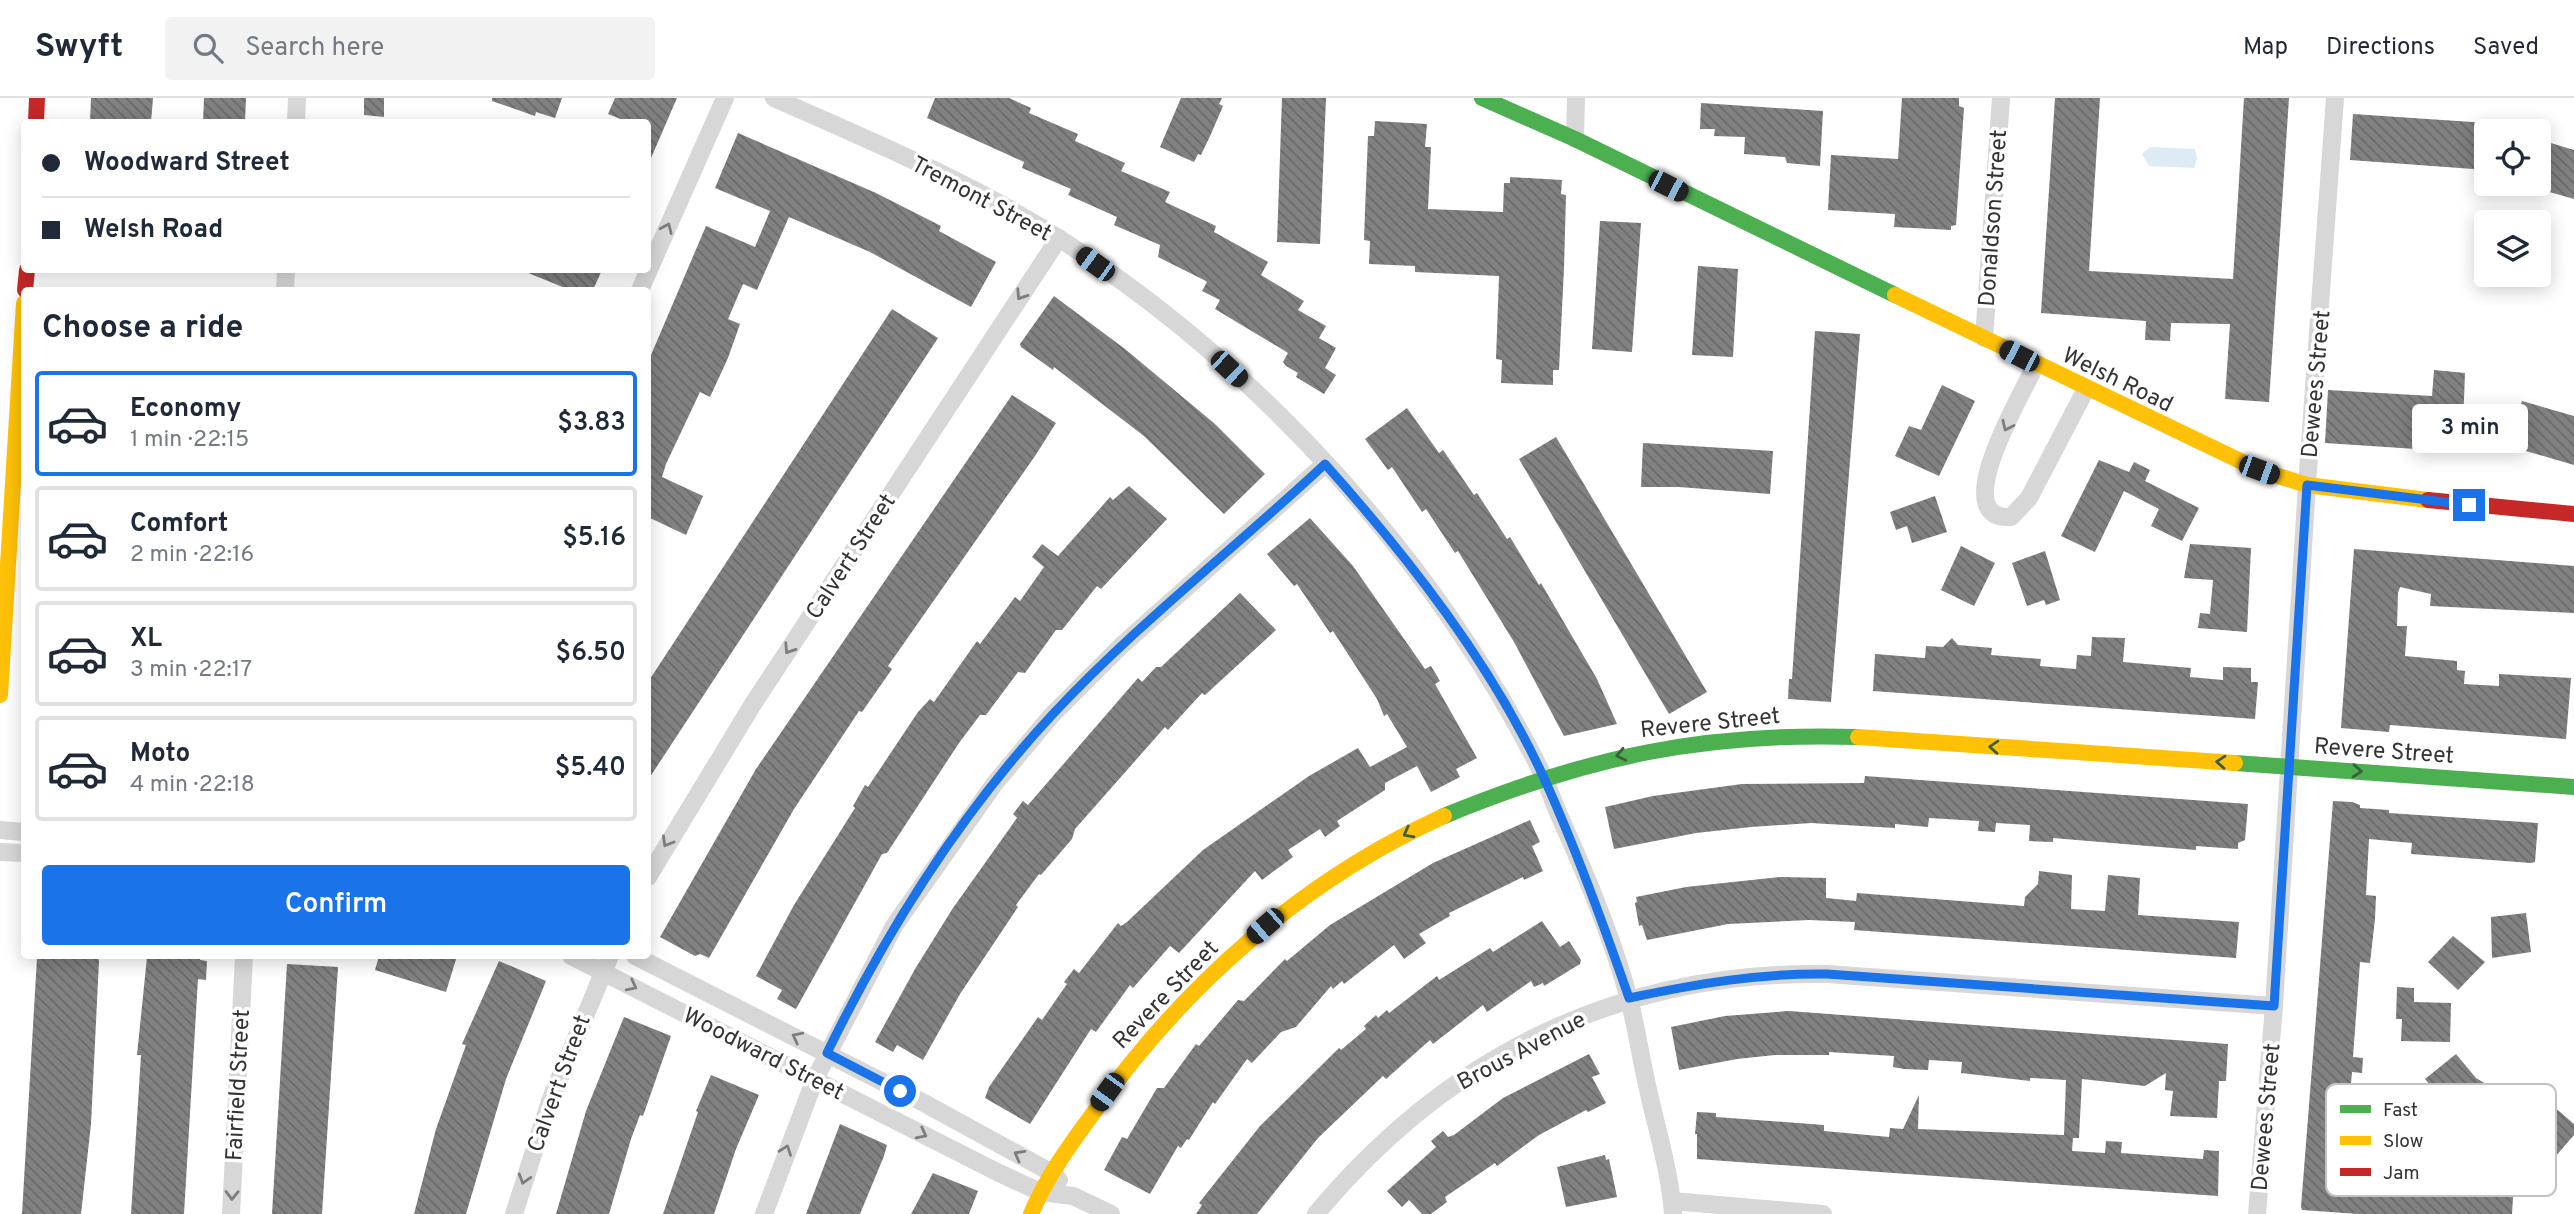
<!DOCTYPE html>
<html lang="en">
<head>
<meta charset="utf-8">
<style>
	body { margin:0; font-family:Overpass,sans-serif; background:#f2f2f3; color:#1f2937; height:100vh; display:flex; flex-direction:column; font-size:26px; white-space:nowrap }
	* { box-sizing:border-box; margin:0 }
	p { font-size:23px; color:#747a83 }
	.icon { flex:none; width:38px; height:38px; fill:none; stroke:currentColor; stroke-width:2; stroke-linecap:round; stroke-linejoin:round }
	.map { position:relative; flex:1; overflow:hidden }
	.side { position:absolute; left:21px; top:189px; width:630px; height:672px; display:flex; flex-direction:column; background:#fff; border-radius:7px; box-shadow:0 4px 18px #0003 }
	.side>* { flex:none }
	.top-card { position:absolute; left:21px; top:21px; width:630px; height:154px; border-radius:7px; box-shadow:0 4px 18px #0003; display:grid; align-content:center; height:154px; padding:0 21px; background:#fff }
	.tools { position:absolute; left:2474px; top:21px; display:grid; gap:14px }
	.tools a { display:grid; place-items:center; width:77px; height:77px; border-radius:7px; background:#fff; box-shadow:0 4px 18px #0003; font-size:35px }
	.end { position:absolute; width:32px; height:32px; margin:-16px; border:9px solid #1a73e8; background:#fff; box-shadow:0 0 0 4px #fff }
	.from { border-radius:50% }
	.bubble { position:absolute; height:49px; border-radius:7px; background:#fff; box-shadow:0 4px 18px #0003; font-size:23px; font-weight:600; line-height:49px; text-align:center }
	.car { position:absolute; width:21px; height:42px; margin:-21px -10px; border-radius:9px; box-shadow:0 0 5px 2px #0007; background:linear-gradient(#222 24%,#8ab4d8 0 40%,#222 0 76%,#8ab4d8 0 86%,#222 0) }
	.top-card b { display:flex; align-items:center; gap:24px; height:66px; font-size:26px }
	.top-card b+b { border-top:2px solid #e0e1e3 }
	.top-card i { width:18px; height:18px; background:#1f2937 }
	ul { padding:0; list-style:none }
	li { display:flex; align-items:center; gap:21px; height:105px; margin:0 14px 10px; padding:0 7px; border:4px solid #e0e1e3; border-radius:7px }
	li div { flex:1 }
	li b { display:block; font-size:26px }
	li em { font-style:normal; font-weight:600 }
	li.current { border-color:#1a73e8 }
	li>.icon { width:63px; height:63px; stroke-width:1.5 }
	h2 { padding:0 21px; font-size:32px; line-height:84px }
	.cta { display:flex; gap:14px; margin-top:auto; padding:14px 21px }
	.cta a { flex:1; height:80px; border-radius:7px; background:#1a73e8; color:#fff; font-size:28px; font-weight:600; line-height:80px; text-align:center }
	header { display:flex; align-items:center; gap:42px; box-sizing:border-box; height:98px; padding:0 35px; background:#fff; border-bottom:2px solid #e0e1e3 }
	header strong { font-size:33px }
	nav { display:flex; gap:38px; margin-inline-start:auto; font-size:24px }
	.search { width:490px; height:63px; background:#f2f2f3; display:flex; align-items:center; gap:18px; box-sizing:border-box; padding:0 24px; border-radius:7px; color:#747a83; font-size:26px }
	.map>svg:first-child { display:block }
</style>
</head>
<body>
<header>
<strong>Swyft</strong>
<div class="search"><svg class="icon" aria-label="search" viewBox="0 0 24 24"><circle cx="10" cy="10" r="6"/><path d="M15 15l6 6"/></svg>Search here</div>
<nav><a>Map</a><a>Directions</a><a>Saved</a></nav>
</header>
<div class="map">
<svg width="2574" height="1116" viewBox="0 0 2574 1116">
	<defs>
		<pattern id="building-back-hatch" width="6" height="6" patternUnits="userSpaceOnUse" patternTransform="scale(1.75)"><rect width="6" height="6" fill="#818181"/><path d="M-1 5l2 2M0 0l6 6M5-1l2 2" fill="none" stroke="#6a6a6a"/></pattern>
	</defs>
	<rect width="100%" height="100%" fill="#fff"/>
	<!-- water -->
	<path fill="#ddebf3" d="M2150 49 2195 51 2197 61 2194 70 2149 68 2142 56Z"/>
	<!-- building -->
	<g fill="url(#building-back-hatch)">
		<path d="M91 0H153L151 24H90Z"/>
		<path d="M204 0H246L245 24H203Z"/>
		<path d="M364 0H384V19L364 17Z"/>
		<path d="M492 0H562L555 20 536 14 535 18 492 3Z"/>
		<path d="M615 0H677L648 67V24H628L608 16Z"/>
		<path d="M935 0H1009L1031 10 1029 15 1078 36 1075 43 1125 65 1121 73 1170 94 1165 104 1216 128 1214 134 1268 164 1261 177 1304 203 1298 212 1326 228 1319 240 1336 250 1325 270 1336 277 1324 296 1296 279 1298 275 1286 268 1283 264 1288 255 1285 253 1215 211 1220 202 1202 193 1207 184 1204 182 1158 159 1160 147 1114 127 1117 119 1068 97 1071 91 1022 70 1024 64 927 20Z"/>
		<path d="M1181 0H1222L1219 6 1223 8 1211 36 1201 57 1198 56 1194 64 1160 49Z"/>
		<path d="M1282 0H1326L1320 146 1277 144Z"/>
		<path d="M1902 0H1959V8L1964 10 1956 127 1951 128V132L1894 129 1895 116 1828 112 1831 57 1898 61Z"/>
		<path d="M2055 0H2100L2089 173 2233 181 2244 0H2289L2269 304 2225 301 2230 226 2171 225 2170 243 2145 242 2146 223 2041 215Z"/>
		<path d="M1701 5 1823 13 1820 68 1787 65 1785 59 1744 56 1745 39 1714 38 1715 31H1700Z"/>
		<path d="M2353 16 2487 25V72L2350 62Z"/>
		<path d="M1375 23 1427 26 1425 49H1431L1428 111 1503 114 1504 85H1510V79L1562 82 1561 96 1566 97 1564 170 1559 272H1553V287L1501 285 1502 262 1496 261 1499 178 1415 174V168L1369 166 1370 143 1364 142 1365 113 1368 38H1374Z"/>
		<path d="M738 35 876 95 941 128 939 133 996 164 971 209 870 154 789 119 757 192 743 186 728 221 740 226 728 260 710 299 700 294 666 366 662 379 703 398 686 437 648 419V264L706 128 755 149 770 113 715 90Z"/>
		<path d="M2544 43 2574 52V101L2539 91V58Z"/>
		<path d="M1600 123 1641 125 1632 254 1592 251Z"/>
		<path d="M1698 168 1738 171 1733 259 1692 257Z"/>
		<path d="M521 172H602L593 192H570Z"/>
		<path d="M1054 198 1125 251 1215 326 1265 376 1224 416 1144 338 1054 269 1053 272 1021 249 1020 246Z"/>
		<path d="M892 211 938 240 648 682V584Z"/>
		<path d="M1815 233 1860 236 1831 604 1788 601 1789 581H1792Z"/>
		<path d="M2434 272 2465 275 2462 354 2325 345 2328 292 2432 298Z"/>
		<path d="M1942 287 1975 303 1939 378 1895 358 1909 328 1921 332Z"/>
		<path d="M1012 297 1056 325 1035 358 888 568 892 571 862 614 859 613 794 711 709 860 700 856 695 858 660 839 756 671Z"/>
		<path d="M2522 303 2574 318V367L2509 348Z"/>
		<path d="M1407 310 1439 355 1443 352 1474 397 1477 395 1507 441 1510 439 1539 487 1541 485 1597 581 1617 626 1564 638 1514 544 1458 453 1455 455 1426 411 1422 414 1392 369 1388 372 1365 341Z"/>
		<path d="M1556 339 1707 594 1669 616 1519 361Z"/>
		<path d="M1643 345 1773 353 1770 396 1679 389H1641Z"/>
		<path d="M2099 362 2129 374 2134 364 2150 372 2145 383 2199 410 2182 443 2151 428 2159 411 2124 393 2095 454 2061 438Z"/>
		<path d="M1129 388 1167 421 1101 491 1097 488 1062 532H1056L1025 575 1018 574 986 617H980L959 645 887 755 882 756 796 911 777 901 782 892 756 878 794 807 855 710 853 708 865 687 868 689 918 614 930 601 934 604 977 543 980 546 1015 499 1020 503 1044 469 1032 459 1042 446 1058 458 1110 399 1113 402Z"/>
		<path d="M1935 398 1947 434 1912 445 1907 428 1896 432 1890 414Z"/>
		<path d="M1310 420 1353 468 1425 571 1431 568 1440 583 1435 586 1477 660 1456 671 1460 679 1431 694 1417 668 1385 685V692L1337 723 1340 728 1325 739 1320 731 1288 752 1293 759 1262 782 1255 773 1179 855 1170 848 1133 890 1130 887 1096 934 1091 931 1030 1026 985 1000 989 989 1038 919 1042 922 1067 886 1064 884 1074 871 1079 875 1118 825 1121 828 1127 824 1203 752 1309 678 1358 650 1370 669 1407 649 1387 616 1384 618 1377 601 1333 533 1330 535 1297 486 1294 488 1267 456Z"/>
		<path d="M2190 446 2251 450 2247 534 2198 530 2200 515 2210 516 2213 482 2184 480Z"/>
		<path d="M1961 448 1995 465 1974 508 1941 492Z"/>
		<path d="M2354 451 2574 468V515L2430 508 2431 496 2400 489 2398 495 2397 528H2407L2405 558 2457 563V572L2465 573 2464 586 2499 588V576L2571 580 2566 641 2390 627 2389 634 2341 630Z"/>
		<path d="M2045 453 2060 502 2046 507 2044 502 2027 508 2012 465Z"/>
		<path d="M1240 495 1276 532 1205 597 1202 595 1168 632 1165 629 1075 731 1072 741 1041 777 1039 776 1016 807 1018 809 960 896 923 962 897 947 893 954 875 944 915 871 953 810 1017 720 1013 716 1023 703 1028 707 1138 580 1142 584 1156 569H1161Z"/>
		<path d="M2092 539 2125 540 2123 564 2191 570 2190 579 2223 582V569L2251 570V584H2258L2255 621 1873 593 1875 556 1925 560 1926 548 1943 549 1952 540 1958 547 1992 550 1991 557 2041 561 2040 568 2076 571 2077 557 2091 558Z"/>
		<path d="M1865 678 2248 706 2245 742 2238 745V751L2196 748V752L2053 740V744L2029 743 2030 727 1996 725 1995 734 1978 733 1979 723 1929 720 1928 729 1895 726V730L1811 725 1751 729 1696 735 1614 751 1605 709 1653 698 1742 686 1864 685Z"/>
		<path d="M2333 703 2352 704 2360 707V710L2389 712V715L2538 725 2535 764 2531 765 2411 756 2412 745 2369 741 2366 797 2376 798 2375 821 2370 865 2360 864 2353 959 2363 960 2362 975 2352 974 2349 1009 2358 1010 2355 1039 2347 1038 2343 1084V1087L2388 1088V1076L2514 1084 2512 1116H2358L2302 1112 2301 1109Z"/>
		<path d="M1530 722 1540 744 1532 748 1543 773 1524 782 1523 779 1449 815 1450 818 1419 836 1426 845 1404 861 1394 847 1344 886 1342 883 1333 891 1331 888 1296 929 1281 934 1252 965 1247 961 1215 1006 1213 1004 1189 1042 1187 1041 1181 1050 1178 1048 1150 1096 1104 1072 1122 1039 1127 1041 1157 990H1164L1196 946 1199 948 1238 902 1244 903 1285 861 1287 863 1330 827 1433 765Z"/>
		<path d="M2039 773 2072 777 2071 811 2105 813 2108 777 2140 780 2138 817 2239 824 2236 860 1854 832 1855 824 1809 822 1728 826 1647 842 1642 827 1639 828 1635 805 1637 804 1636 799 1686 789 1781 779 1826 780V800L1856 803 1857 795 2024 808 2025 799 2038 786Z"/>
		<path d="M2526 815 2531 854 2492 860 2491 819Z"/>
		<path d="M1542 823 1560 849 1569 843 1581 862 1580 866 1544 888 1543 885 1534 889 1531 883 1487 914 1483 907 1433 946 1430 942 1386 981 1383 978 1318 1040 1257 1116H1196L1202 1107 1199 1105 1260 1028 1339 950 1341 952 1366 931 1364 928 1376 917 1378 920 1387 912 1389 915 1437 878 1439 882 1490 850 1493 854Z"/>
		<path d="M2453 838 2485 864 2458 892 2428 864Z"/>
		<path d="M45 858H98L99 863 91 1026 81 1116H22L37 860H45Z"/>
		<path d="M179 858H201L200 862 207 863 206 882 198 881 184 1116H131L141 957H137L147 859 179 861Z"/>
		<path d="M379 858H457L446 894 375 872Z"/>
		<path d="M499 863 546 883 506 981 466 1116H414L436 1031 466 947 462 946Z"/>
		<path d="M287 866 338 869 322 1116H272Z"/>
		<path d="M2397 889 2414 890V904L2451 905 2450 944 2401 943 2402 921H2396Z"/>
		<path d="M1789 913 2228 946 2226 983H2219L2217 1020 2170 1018 2173 993 2165 992 2166 975 2145 988 2082 981 2079 1040H2073L2072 1053 2105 1055 2106 1043 2122 1044 2121 1055 2203 1061 2204 1052 2219 1053 2218 1098 1697 1061V1036H1695L1697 1014 1716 1015V1019L1824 1027V1033L1889 1039 1890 1030 1903 1031 1919 997 1918 1031 2064 1037 2066 982 2030 980V983L1961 975 1962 964 1929 962 1928 972 1904 971 1893 969 1894 958 1829 954V957H1775L1737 961 1679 972 1671 929 1725 918Z"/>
		<path d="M624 919 671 938 643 1018 640 1017 631 1041 609 1116H556L586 1013Z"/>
		<path d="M1589 956 1600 976 1592 979 1606 1005 1588 1014 1586 1012 1539 1037 1497 1068 1495 1065 1445 1099 1447 1104 1431 1116H1422L1409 1102 1402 1109 1387 1093 1436 1049 1431 1043 1443 1033 1448 1039 1454 1037 1503 1000Z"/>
		<path d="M2456 956 2476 980 2542 1019 2552 1007 2574 1026V1037L2555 1059 2509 1022 2498 1040 2449 1010 2425 981Z"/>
		<path d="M711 977 759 997 736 1051 714 1116H663L698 1014 696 1013Z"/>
		<path d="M840 1026 887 1047 884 1058 860 1116H806Z"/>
		<path d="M1605 1057 1606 1062 1609 1061 1617 1099 1566 1109 1557 1069Z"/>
		<path d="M933 1075 978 1093 969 1116H911Z"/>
	</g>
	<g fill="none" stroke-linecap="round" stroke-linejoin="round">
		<!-- street -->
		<g stroke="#d7d7d7" stroke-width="18">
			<path d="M774 0C871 43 970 84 1060 141 1259 268 1436 463 1542 675 1548 688 1553 703 1559 717 1586 776 1612 838 1629 901 1636 928 1640 955 1646 982 1655 1026 1670 1072 1673 1116"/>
			<path d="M296 24 297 0"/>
			<path d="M1575 41 1576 0"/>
			<path d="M285 192 286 172"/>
			<path d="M640 192 725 0"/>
			<path d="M1984 240 2001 0"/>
			<path d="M2036 266C2024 293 1945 423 2011 419L2029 400 2086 291"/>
			<path d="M0 732 24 734"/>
			<path d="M0 754 24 755"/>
			<path d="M648 779 753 606 1059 140"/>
			<path d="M571 858 997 1074 1040 1094 1073 1098 1111 1116"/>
			<path d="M635 858 924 1005 1052 1075 1059 1082"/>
			<path d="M1672 1103 1823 1116"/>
			<path d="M231 1116 244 858"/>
			<path d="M514 1116 550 1003 610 858"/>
			<path d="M764 1116 815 981 894 828 995 685 1051 618 1121 548 1325 366"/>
			<path d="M1316 1116C1448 957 1620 873 1827 876L2274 908"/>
			<path d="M2257 1116 2274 908 2307 387 2335 0"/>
		</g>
		<!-- fast -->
		<g stroke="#4caf50" stroke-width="16">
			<path d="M1482 0 1575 41 1895 197"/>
			<path d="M2235 665 2574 689"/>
			<path d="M1444 718C1587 659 1703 634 1858 639"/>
		</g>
		<!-- slow -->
		<g stroke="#ffc107" stroke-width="16">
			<path d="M1895 197 2259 372 2307 387 2428 402"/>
			<path d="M0 597 24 205"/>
			<path d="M1858 639 2235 665"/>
			<path d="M1031 1116C1046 1080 1069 1048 1092 1017 1182 889 1301 783 1444 718"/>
		</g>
		<!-- jam -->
		<g stroke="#c62828" stroke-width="16">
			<path d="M36 24 37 0"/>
			<path d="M25 192 27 172"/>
			<path d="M2428 402 2574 416"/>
		</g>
	</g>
	<!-- one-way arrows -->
	<defs><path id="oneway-chevron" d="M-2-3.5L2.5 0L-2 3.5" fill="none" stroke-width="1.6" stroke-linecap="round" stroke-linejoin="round" transform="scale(1.75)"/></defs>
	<g stroke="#7d7d7d">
		<use href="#oneway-chevron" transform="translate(667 130) rotate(-66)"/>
		<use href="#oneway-chevron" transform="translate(1021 197) rotate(123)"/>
		<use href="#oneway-chevron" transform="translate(2007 328) rotate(115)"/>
		<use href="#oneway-chevron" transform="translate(789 551) rotate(123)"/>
		<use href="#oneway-chevron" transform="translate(667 744) rotate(120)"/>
		<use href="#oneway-chevron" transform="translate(632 888) rotate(27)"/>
		<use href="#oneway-chevron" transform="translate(797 939) rotate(-153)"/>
		<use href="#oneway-chevron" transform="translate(922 1036) rotate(27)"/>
		<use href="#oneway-chevron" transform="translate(786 1052) rotate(-70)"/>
		<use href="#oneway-chevron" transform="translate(1019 1057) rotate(-151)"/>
		<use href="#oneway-chevron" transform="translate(524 1081) rotate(107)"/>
		<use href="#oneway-chevron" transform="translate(232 1097) rotate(91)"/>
	</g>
	<g stroke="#3c5e3d">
		<use href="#oneway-chevron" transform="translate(1994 649) rotate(-176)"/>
		<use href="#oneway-chevron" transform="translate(1621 657) rotate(167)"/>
		<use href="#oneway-chevron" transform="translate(2221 664) rotate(-176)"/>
		<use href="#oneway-chevron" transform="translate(2357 673) rotate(4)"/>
		<use href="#oneway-chevron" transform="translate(1408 735) rotate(152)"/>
	</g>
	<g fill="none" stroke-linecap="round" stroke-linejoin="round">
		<!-- route -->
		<path stroke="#1a73e8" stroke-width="9" d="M900 993 827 955C886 834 960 716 1052 617 1137 526 1235 450 1325 366 1408 459 1491 565 1543 678 1576 750 1603 825 1629 900 1696 886 1759 875 1827 876L2274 908 2307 387 2469 407"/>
	</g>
	<g text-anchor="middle" stroke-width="7" stroke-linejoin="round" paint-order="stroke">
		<!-- street labels -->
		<g font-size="23" fill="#333" stroke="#fff">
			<text transform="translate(982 100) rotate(28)" y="8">Tremont Street</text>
			<text transform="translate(1992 120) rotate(-86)" y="8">Donaldson Street</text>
			<text transform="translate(2118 281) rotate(26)" y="8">Welsh Road</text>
			<text transform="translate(2315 286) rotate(-85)" y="8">Dewees Street</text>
			<text transform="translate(850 458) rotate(-57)" y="8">Calvert Street</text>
			<text transform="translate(1710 624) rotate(-6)" y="8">Revere Street</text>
			<text transform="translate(2384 652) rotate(4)" y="8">Revere Street</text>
			<text transform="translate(1165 896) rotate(-46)" y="8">Revere Street</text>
			<text transform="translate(1521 952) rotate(-28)" y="8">Brous Avenue</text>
			<text transform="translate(764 955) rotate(27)" y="8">Woodward Street</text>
			<text transform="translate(558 985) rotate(-70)" y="8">Calvert Street</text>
			<text transform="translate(237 987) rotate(-87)" y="8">Fairfield Street</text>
			<text transform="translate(2265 1019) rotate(-85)" y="8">Dewees Street</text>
		</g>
	</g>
	<!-- legend -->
	<rect x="2326" y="986" width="230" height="112" rx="10" fill="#fff" stroke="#c2c2c2" stroke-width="2"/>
	<rect x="2340" y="1007" width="31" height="8" fill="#4caf50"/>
	<rect x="2340" y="1038" width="31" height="9" fill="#ffc107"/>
	<rect x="2340" y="1070" width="31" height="8" fill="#c62828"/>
	<g font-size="19" fill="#333">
		<text x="2383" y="1018">Fast</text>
		<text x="2383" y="1049">Slow</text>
		<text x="2383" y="1081">Jam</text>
	</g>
</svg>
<div class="tools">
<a><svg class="icon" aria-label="locate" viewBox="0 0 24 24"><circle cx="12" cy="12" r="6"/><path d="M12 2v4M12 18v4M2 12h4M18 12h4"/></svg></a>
<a><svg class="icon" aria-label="layers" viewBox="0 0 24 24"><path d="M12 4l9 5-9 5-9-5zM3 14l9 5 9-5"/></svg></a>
</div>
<i class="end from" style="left:900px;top:993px"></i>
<i class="end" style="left:2469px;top:407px"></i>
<div class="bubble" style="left:2412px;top:306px;width:116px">3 min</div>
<i class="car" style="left:1668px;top:88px;rotate:117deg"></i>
<i class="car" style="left:1095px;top:166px;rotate:306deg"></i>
<i class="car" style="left:2019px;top:258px;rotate:297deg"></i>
<i class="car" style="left:1229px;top:271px;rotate:133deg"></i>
<i class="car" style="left:2259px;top:372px;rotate:110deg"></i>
<i class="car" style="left:1265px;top:828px;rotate:229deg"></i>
<i class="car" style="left:1107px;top:994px;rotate:216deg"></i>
<div class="top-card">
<b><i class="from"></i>Woodward Street</b>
<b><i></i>Welsh Road</b>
</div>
<section class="side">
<h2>Choose a ride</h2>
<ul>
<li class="current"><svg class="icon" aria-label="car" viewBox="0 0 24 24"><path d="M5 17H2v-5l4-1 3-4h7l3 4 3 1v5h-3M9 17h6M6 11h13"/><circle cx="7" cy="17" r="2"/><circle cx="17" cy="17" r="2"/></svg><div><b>Economy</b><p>1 min · 22:15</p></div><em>$3.83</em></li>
<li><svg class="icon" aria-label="car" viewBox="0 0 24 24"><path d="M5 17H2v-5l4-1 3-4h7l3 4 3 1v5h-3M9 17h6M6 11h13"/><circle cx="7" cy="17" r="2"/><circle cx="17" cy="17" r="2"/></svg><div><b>Comfort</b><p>2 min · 22:16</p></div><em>$5.16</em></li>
<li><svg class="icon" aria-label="car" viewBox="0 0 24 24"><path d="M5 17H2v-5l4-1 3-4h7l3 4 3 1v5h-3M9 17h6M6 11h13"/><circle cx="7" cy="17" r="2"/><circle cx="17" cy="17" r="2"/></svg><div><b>XL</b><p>3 min · 22:17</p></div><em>$6.50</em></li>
<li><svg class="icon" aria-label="car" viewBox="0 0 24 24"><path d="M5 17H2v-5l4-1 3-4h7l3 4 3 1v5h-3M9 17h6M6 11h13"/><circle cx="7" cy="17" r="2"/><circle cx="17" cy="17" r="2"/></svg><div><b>Moto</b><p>4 min · 22:18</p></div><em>$5.40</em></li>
</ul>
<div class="cta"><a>Confirm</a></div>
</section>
</div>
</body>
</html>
